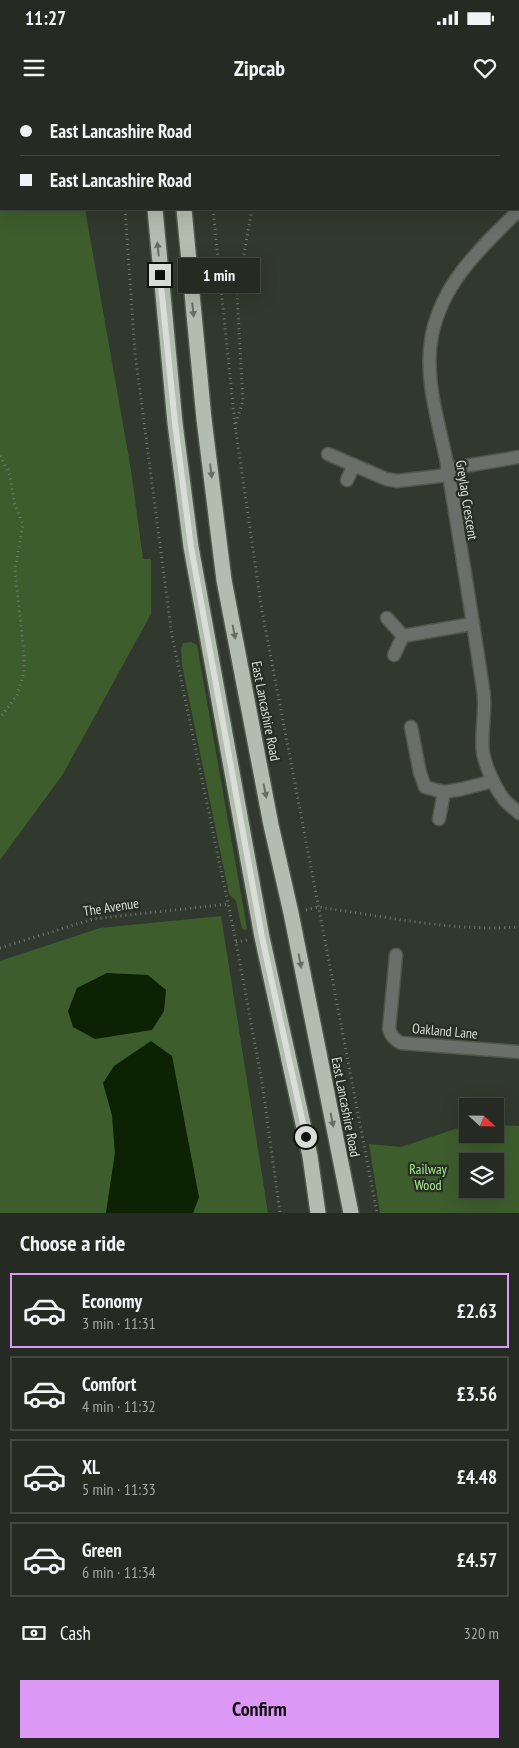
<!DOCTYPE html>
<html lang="en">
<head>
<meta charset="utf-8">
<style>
	body { margin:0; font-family:"PT Sans Narrow",sans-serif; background:#31372f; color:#f1f3f6; height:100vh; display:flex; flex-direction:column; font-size:19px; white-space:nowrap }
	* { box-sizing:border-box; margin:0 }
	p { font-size:16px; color:#a3a7a5 }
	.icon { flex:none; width:28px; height:28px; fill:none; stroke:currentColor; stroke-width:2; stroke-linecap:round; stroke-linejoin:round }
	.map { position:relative; height:1113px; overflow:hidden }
	.details { display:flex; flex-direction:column; background:#252b22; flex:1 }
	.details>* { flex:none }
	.hud { position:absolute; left:0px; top:0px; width:520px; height:110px; box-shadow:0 5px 20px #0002,0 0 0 1px #424740; display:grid; align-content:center; height:110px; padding:0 20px; background:#252b22 }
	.needle { width:32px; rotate:112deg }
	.tools { position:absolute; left:459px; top:998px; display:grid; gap:10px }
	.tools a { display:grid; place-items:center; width:45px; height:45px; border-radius:0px; background:#252b22; box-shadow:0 5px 20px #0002,0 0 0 1px #424740; font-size:25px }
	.end { position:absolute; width:22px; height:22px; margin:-11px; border:6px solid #d9ded7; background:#111; box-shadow:0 0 0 2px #111 }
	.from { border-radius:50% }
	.bubble { position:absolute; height:35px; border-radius:0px; background:#252b22; box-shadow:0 5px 20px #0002,0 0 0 1px #424740; font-size:16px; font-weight:700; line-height:35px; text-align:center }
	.hud b { display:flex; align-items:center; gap:18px; height:48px; font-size:19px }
	.hud b+b { border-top:1px solid #424740 }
	.hud i { width:12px; height:12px; background:#f1f3f6 }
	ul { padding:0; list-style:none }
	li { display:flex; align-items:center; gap:15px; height:75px; margin:0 10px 8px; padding:0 10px; border:2px solid #424740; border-radius:0px }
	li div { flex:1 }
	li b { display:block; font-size:19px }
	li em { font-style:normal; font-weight:700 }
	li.selected { border-color:#db99f5 }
	li>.icon { width:45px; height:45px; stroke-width:1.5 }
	h2 { padding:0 20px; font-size:22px; line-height:60px }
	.pay { display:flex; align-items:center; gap:12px; height:55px; padding:0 20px; font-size:19px }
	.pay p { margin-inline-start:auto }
	.cta { display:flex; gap:10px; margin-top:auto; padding:10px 20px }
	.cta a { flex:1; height:58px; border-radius:0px; background:#db99f5; color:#111; font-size:20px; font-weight:700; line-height:58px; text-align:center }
	.status { display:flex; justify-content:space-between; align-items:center; height:35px; padding:0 25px; background:#252b22; direction:ltr }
	.status svg { height:14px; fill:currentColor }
	header { display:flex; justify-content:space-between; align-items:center; height:65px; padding:0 20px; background:#252b22; font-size:22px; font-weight:700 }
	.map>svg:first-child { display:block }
</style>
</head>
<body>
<div class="status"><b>11:27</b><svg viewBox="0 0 49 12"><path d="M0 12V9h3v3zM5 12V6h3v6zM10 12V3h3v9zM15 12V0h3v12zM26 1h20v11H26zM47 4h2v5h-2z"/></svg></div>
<header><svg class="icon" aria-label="menu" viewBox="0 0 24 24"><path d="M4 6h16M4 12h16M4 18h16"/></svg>Zipcab<svg class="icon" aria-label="heart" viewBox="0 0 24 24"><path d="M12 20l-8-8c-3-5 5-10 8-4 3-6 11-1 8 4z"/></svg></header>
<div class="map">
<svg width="519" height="1113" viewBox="0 0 519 1113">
	<rect width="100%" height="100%" fill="#31392e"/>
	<!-- green -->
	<g fill="#3d5d2d" fill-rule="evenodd">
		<path d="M0 0H72V1H1V109H85L131 370 143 459H151V514L63 674 0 760Z"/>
		<path d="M191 542 197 545 247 828 245 830 242 829 236 801 229 794 182 565 181 549 183 543Z"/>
		<path d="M221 816 268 1113H193L199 1097 103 983 112 1015 115 1053 106 1113H0V861L100 828Z"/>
		<path d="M467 1025 468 1034H495V1025L519 1026V1113H380L369 1044 401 1047ZM468 1061H495V1089H468Z"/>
	</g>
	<!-- water -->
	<g fill="#0c2202">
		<path d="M107 873 148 875 166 890 164 911 152 930 95 939 73 927 68 911 77 888Z"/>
		<path d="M151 941 172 956 199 1097 193 1113H106L115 1053 112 1015 103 983 114 966Z"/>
	</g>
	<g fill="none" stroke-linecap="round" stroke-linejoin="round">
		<defs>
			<g id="minor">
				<path d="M519 110C482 147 443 181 432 235 423 279 440 325 448 369 460 442 472 515 483 589 487 610 480 632 483 653 486 667 494 686 503 698 507 704 514 708 519 713"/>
				<path d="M328 354 386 379 397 381 448 375"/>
				<path d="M447 369 519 357"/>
				<path d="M347 380 354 365"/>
				<path d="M387 518 403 536 472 524"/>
				<path d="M394 555 403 536"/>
				<path d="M411 627 420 673 425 687 444 692 462 689 493 681"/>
				<path d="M439 719 444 692"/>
				<path d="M396 855 389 929C391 936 394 939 401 943L519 952"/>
			</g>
			<g id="highway">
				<path d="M147 0V1"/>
				<path d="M178 0V1"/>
				<path d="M155 109 175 323 191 447 262 837 310 1056 318 1113"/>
				<path d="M184 109 204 319 224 480 271 725 291 813 351 1113"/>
			</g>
		</defs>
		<!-- minor casing -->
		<use href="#minor" stroke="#4f574c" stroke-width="15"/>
		<!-- highway casing -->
		<use href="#highway" stroke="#4f574c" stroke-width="18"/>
		<!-- path -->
		<g stroke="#737a71" stroke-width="3" stroke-dasharray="1 4" stroke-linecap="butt">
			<path d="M117 0V1"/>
			<path d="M207 0V1"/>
			<path d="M244 1 245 0"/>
			<path d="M125 109 135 253 172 536 236 842 262 982 280 1113"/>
			<path d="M213 109 235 325 262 511 377 1113"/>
			<path d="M236 323 243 301 237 193 252 109"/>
			<path d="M0 356 10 375 14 402 23 424 15 470 24 554V572L17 595 0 618"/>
			<path d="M306 810 318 807C384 816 452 832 519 827"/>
			<path d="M236 842 247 840"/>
			<path d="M0 848 93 819 228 804"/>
		</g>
		<!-- minor -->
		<use href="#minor" stroke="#6b6f6a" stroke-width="12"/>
		<!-- highway -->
		<use href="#highway" stroke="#b3bdaf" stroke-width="15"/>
	</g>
	<!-- one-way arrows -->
	<defs><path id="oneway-solid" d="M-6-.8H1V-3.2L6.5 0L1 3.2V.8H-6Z" transform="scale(1.25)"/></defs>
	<g fill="#666f63">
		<use href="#oneway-solid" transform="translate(158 149) rotate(-96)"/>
		<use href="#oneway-solid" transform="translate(193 210) rotate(84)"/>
		<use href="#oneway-solid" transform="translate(211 371) rotate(83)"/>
		<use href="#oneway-solid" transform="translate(234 532) rotate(79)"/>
		<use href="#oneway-solid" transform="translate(265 691) rotate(79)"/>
		<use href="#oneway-solid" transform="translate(300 861) rotate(79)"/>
		<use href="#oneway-solid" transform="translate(332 1020) rotate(79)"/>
	</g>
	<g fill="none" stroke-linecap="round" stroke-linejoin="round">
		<!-- route -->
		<path stroke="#d9ded7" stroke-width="6" d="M160 175 175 323 191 447 262 837 306 1037"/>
	</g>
	<g text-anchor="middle" stroke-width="4.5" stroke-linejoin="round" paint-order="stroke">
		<!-- street labels -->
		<g font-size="14" fill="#d9ded7" stroke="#272f24">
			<text transform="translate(467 400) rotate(81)" y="5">Greylag Crescent</text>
			<text transform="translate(266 611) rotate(79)" y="5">East Lancashire Road</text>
			<text transform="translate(111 807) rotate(-9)" y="5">The Avenue</text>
			<text transform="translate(445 931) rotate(5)" y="5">Oakland Lane</text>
			<text transform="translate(346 1007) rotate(79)" y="5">East Lancashire Road</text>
		</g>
		<!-- park labels -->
		<g font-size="14" fill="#abea8e" stroke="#272f24">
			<text x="428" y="1074">Railway<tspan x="428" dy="16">Wood</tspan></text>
		</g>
	</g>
</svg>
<div class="tools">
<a><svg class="needle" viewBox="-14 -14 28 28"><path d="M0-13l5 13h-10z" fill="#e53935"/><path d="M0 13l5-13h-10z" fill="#a3a7a5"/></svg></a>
<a><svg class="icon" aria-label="layers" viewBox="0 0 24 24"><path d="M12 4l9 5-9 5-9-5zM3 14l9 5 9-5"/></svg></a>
</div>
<i class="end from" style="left:306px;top:1037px"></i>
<i class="end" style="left:160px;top:175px"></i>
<div class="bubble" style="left:178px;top:158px;width:82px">1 min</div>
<div class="hud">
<b><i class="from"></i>East Lancashire Road</b>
<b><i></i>East Lancashire Road</b>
</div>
</div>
<section class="details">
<h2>Choose a ride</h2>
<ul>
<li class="selected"><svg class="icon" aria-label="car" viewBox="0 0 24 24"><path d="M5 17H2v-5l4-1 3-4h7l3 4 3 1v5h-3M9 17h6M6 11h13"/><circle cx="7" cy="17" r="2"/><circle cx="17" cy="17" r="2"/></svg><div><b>Economy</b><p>3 min · 11:31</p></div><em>£2.63</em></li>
<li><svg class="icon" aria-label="car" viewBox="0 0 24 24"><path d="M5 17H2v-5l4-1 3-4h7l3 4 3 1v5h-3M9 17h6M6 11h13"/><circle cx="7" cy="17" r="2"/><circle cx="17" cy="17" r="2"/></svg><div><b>Comfort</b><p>4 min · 11:32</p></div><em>£3.56</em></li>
<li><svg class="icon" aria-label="car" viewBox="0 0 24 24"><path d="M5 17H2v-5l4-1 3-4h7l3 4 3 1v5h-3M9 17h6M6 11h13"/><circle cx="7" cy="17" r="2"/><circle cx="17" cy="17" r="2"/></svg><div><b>XL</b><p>5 min · 11:33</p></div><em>£4.48</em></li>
<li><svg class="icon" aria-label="car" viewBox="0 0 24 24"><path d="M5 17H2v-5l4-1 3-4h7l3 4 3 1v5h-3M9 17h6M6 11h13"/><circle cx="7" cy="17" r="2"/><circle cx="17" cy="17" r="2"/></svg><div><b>Green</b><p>6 min · 11:34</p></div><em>£4.57</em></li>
</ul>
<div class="pay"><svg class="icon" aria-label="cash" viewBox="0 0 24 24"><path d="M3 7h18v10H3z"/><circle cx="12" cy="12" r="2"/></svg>Cash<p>320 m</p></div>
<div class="cta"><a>Confirm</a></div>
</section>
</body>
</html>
